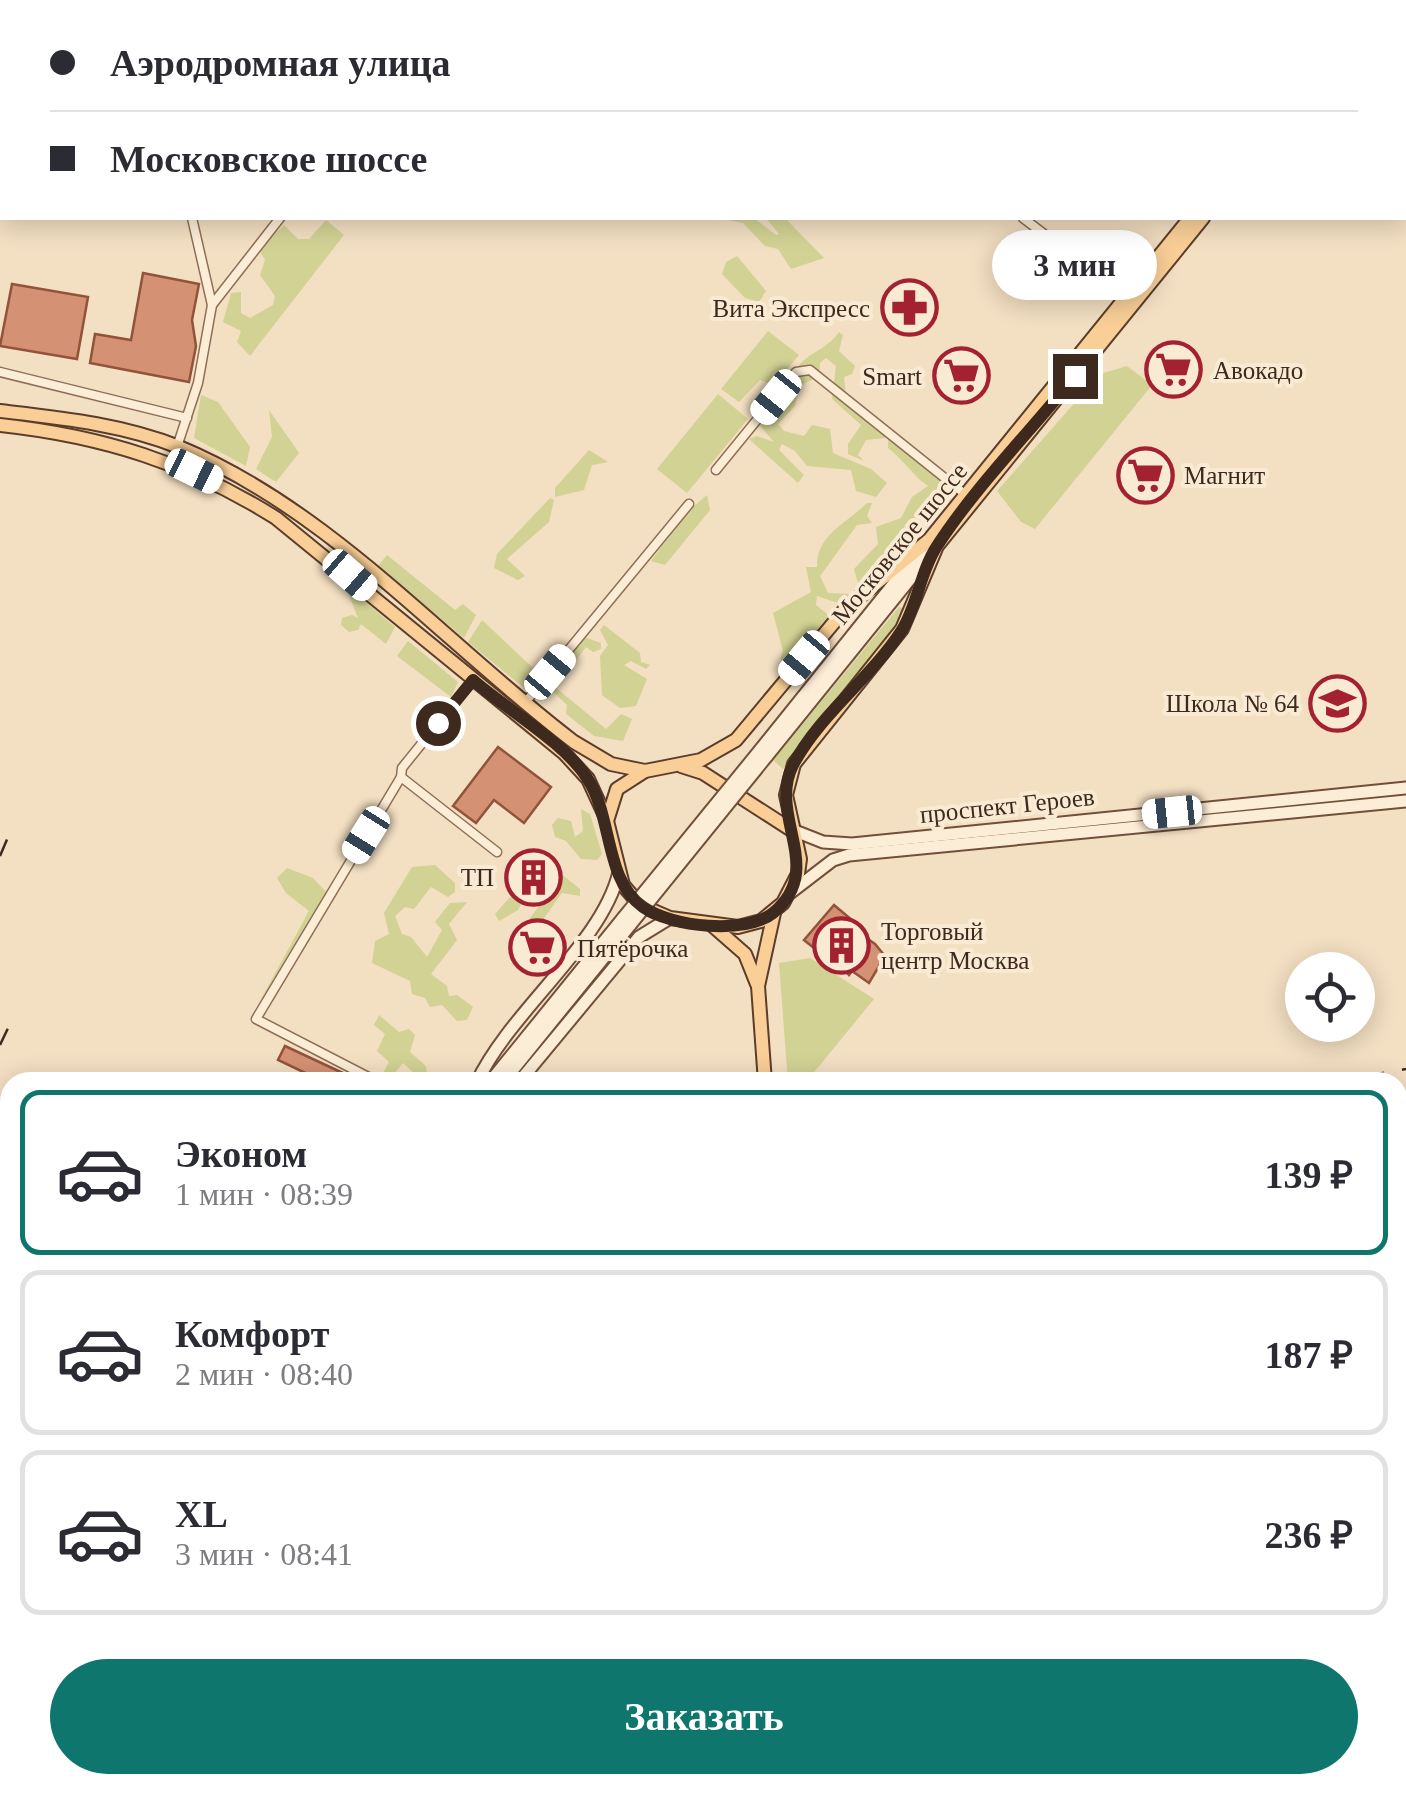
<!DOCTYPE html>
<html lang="ru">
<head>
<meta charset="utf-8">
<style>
	body { margin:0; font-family:Georgia,serif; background:#f7f7f7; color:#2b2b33; height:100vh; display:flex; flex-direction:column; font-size:38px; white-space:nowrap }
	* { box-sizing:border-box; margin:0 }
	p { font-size:32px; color:#7c7c81 }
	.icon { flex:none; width:55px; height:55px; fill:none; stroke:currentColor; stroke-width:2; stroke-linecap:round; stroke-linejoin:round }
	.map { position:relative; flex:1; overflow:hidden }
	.sheet { position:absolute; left:0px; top:1072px; width:1408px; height:722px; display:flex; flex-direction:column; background:#fff; border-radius:30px 30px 0 0; box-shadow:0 5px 25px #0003 }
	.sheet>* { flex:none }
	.top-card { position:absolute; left:0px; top:0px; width:1408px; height:220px; box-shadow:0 5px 25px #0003; display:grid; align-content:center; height:220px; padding:0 50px; background:#fff }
	.fabs { position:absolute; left:1285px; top:952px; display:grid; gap:20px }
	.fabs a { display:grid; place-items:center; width:90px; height:90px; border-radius:50%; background:#fff; box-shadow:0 5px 25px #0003; font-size:50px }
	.end { position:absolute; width:45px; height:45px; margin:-22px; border:12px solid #3d291d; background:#fff; box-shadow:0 0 0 5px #fff }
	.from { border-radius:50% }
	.bubble { position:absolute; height:70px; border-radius:35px; background:#fff; box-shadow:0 5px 25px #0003; font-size:32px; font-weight:800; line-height:70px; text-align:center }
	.car { position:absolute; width:30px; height:60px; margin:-30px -15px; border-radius:12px; box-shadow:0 0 8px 2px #0007; background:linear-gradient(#fff 24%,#345 0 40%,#fff 0 76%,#345 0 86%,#fff 0) }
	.top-card b { display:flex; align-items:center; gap:35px; height:95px; font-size:38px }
	.top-card b+b { border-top:2px solid #e1e1e2 }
	.top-card i { width:25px; height:25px; background:#2b2b33 }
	ul { padding:18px 0 0; list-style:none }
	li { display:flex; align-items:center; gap:30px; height:165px; margin:0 20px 15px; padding:0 30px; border:5px solid #e1e1e2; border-radius:20px }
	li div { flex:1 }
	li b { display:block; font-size:38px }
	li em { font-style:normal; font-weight:800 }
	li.on { border-color:#0f766e }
	li>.icon { width:90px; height:90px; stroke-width:1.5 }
	.action { display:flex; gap:20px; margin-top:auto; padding:20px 50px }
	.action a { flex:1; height:115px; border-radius:60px; background:#0f766e; color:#fff; font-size:40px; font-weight:800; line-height:115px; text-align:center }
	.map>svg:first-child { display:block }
</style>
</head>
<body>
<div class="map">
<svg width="1406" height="1794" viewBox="0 0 1406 1794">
	<rect width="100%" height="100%" fill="#f3dfc2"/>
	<!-- green -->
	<g fill="#d2d295">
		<path d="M277 218H287L265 243 284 225 298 239H309L326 220 344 235 250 356 237 342 241 331 223 322 231 293 241 292V313L250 318 273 305 275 296 260 275 265 260 259 250Z"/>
		<path d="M718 218H754L776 235 779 234 766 218H785L824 258 791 269 778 249 765 246 743 223Z"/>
		<path d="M737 256 766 291 759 302 745 298 722 274 726 262Z"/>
		<path d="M768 331 799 355 774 385 760 380 739 402 721 389Z"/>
		<path d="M839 332 843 335 839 351 855 366 852 374 844 377 846 395 886 434 885 438 866 440 858 455 864 461 848 454V444L861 425 832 399 836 366 826 358 820 363 819 377 800 385 795 406 778 424 784 431 804 436 812 425 830 429 833 453 871 469 887 483 876 497 856 491 851 470 807 466 795 451 782 444 779 450 804 475 798 483 749 439 757 436 774 442 760 426C770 406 785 380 801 363 813 351 828 348 839 332Z"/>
		<path d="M1127 366 1152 385 1035 529 1021 522 997 491 1100 374Z"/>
		<path d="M718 394 748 419 687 493 657 469Z"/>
		<path d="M201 395 218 402 250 447 246 466 194 438Z"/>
		<path d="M269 410 299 453 276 482 256 469 272 437Z"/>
		<path d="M895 435 948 478 924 504 919 517 905 524C901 558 883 567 859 587L854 569 878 544 876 527 901 518 912 497 928 486C915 478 904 460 888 448V437Z"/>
		<path d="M589 450 608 462 592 465 584 490 555 497V488Z"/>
		<path d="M707 495 710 510 665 565 651 561 686 513Z"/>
		<path d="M550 498 554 500 549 522 507 559 525 576 518 580 494 568 497 554Z"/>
		<path d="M867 503H872L867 516 872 523 857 525 820 576 828 593 851 594 841 604 817 596 816 605 831 617 801 653 784 662 780 659 783 651 773 613 811 592 806 567H817C816 535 847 523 867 503Z"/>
		<path d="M387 555 455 610 463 604 476 615 464 638 378 566Z"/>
		<path d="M345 585 395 627 386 644 361 624 358 630 349 632 341 625 342 618 352 615 358 618Z"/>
		<path d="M899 607 907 610 891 637 783 769 773 760Z"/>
		<path d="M482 620 533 668 537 665 545 673 529 692 468 642Z"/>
		<path d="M604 625 640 653 641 662 650 665 646 669 631 661 624 665 647 679 636 706 620 708 602 695 600 656 608 645 600 630Z"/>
		<path d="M584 637 601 643V649L593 652 586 647 555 687 606 729 621 714 632 719 623 741 594 736 566 714 567 705 548 687 562 661Z"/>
		<path d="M408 641 458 682 451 697 397 656Z"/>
		<path d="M581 809 590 814 602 854 597 860 581 859 566 841 555 837 552 825 558 818 571 821 575 837 583 831Z"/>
		<path d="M536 854 580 889V896L562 893 539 925 532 927 530 918 542 902V891L557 882 541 868 518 910 499 921 495 914 510 897 518 896V883Z"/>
		<path d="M435 865 455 883V892L448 897 431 887 414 909 405 907 395 916 402 934 411 937 427 957 442 930 435 922 450 903 467 902 449 924 457 940 431 974 447 986 449 996 457 995 473 1007 467 1020 457 1021 442 1005 430 1007 425 998 412 994 410 981 372 963 375 941 389 934 384 913 412 867Z"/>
		<path d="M287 868 313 878 326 892 264 1003 260 1001 309 911 286 893 277 878Z"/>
		<path d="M810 958 874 999 806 1082H788L779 963Z"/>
		<path d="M379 1015 399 1032 409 1029 415 1035 410 1052 426 1066 427 1076 416 1075 403 1063 390 1079 381 1077 389 1062 377 1051 385 1034 374 1025Z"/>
	</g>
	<!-- building -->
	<g fill="#d59174" stroke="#91533a" stroke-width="2.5">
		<path d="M143 273 199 284 192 320 196 346 189 382 90 363 95 334 131 340Z"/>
		<path d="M12 284 88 297 77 359 0 346Z"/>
		<path d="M498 747 551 787 524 823 494 800 476 823 453 806Z"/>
		<path d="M834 905 853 921 849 926 875 944 885 956 869 983 852 971 849 975 828 951 824 956 804 940Z"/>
		<path d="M285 1046 362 1082H324L278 1060Z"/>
	</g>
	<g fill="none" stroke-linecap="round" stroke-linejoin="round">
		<defs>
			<g id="minor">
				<path d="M758 0 761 2"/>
				<path d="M1267 0 1270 2"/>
				<path d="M220 2V0"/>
				<path d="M448 2 450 0"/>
				<path d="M1405 72 1406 73"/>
				<path d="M1023 218 1127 297"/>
				<path d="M212 305 280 218"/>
				<path d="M0 372 187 418"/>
				<path d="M172 462 198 383 212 305 192 218"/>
				<path d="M716 470 796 372 810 370 966 495"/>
				<path d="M524 704 689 504"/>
				<path d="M401 777 497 852"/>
				<path d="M378 1082 256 1019 401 777 402 768 473 680"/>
				<path d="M0 1611 10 1617"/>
			</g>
			<g id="secondary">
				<path d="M760 750 920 551"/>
				<path d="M767 756 931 553"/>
				<path d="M790 829 823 842 852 844 1406 788"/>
				<path d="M790 893 833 860 849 855 1406 801"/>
				<path d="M477 1082C511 1010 602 944 619 872"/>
				<path d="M490 1082 623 918"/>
				<path d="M503 1082 631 924"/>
				<path d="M519 1082 639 937 670 918"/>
				<path d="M133 1794 137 1785"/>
				<path d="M144 1794 148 1785"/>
			</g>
			<g id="primary">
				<path d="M1364 2 1366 0"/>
				<path d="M1377 2 1379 0"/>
				<path d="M1190 218 929 540 846 608 736 740 701 760 645 771 617 789 607 821 623 885 640 905 670 918 738 927 761 921 783 903 798 874 800 859 786 795 794 764 902 629 937 546 1203 218"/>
				<path d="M0 411C60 418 122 424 179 447 331 510 445 644 574 742L611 764 645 771"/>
				<path d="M0 425C102 436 189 463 276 518L564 753 588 779 606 818"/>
				<path d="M681 766 703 773 790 829"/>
				<path d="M713 926 745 954 757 984"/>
				<path d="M765 1082 758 986 774 913"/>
				<path d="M827 1785 828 1794"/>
			</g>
		</defs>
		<!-- minor casing -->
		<use href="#minor" stroke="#8f6e57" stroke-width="11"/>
		<!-- secondary casing -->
		<use href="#secondary" stroke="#714f3a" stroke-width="15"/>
		<!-- primary casing -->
		<use href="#primary" stroke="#5c3d2c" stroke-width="16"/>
		<!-- minor -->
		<use href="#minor" stroke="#fcedd7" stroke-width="8"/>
		<!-- secondary -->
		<use href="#secondary" stroke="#fcedd7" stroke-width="11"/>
		<!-- primary -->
		<use href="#primary" stroke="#f9cf97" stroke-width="12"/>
		<!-- rail -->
		<g stroke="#3d291d" stroke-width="2.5" stroke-dasharray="18 18" stroke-linecap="butt">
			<path d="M0 856 8 837"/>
			<path d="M0 1045 10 1024"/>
			<path d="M1331 1082 1406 1069"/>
			<path d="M1398 1104H1406"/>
			<path d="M1398 1121 1406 1119"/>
			<path d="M0 1466 10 1461"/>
			<path d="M1398 1723 1406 1722"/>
			<path d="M803 1785V1794"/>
		</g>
		<defs>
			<g id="secondary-bridge">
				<path d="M623 918 760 750"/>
				<path d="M631 924 767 756"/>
			</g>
		</defs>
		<!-- secondary-bridge casing -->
		<use href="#secondary-bridge" stroke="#714f3a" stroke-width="15" stroke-linecap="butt"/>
		<!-- secondary-bridge -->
		<use href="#secondary-bridge" stroke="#fcedd7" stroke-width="11"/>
	</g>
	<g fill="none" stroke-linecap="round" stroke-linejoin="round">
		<!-- route -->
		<path stroke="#3d291d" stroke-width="12" d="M438 723 473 680C506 709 564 742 587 778 613 816 604 880 643 907 671 927 746 935 773 913 827 869 767 816 793 765 820 714 871 678 902 630 918 604 920 572 937 546 976 486 1030 432 1075 376"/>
	</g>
	<!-- icons -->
	<defs>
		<symbol id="pharmacy-ring" viewBox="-11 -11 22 22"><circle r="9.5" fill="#f9ead3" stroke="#a42131" stroke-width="1.5"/><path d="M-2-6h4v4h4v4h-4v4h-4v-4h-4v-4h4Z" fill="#a42131"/></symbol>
		<symbol id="supermarket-ring" viewBox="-11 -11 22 22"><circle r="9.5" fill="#f9ead3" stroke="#a42131" stroke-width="1.5"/><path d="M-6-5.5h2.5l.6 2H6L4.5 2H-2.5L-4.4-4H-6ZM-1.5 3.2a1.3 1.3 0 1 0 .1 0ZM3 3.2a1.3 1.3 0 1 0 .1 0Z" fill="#a42131"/></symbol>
		<symbol id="school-ring" viewBox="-11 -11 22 22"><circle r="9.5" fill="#f9ead3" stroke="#a42131" stroke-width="1.5"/><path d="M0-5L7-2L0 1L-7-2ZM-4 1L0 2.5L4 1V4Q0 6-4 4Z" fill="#a42131"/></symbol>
		<symbol id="building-ring" viewBox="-11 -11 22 22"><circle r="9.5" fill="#f9ead3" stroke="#a42131" stroke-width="1.5"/><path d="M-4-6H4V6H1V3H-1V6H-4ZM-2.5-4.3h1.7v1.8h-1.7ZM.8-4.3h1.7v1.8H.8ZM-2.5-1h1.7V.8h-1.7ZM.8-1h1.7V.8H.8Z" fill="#a42131"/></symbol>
	</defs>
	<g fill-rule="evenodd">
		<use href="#pharmacy-ring" x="878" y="276" width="63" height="63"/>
		<use href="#supermarket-ring" x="1142" y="338" width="63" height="63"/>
		<use href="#supermarket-ring" x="930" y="344" width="63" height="63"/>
		<use href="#supermarket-ring" x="1114" y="444" width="63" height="63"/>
		<use href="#school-ring" x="1306" y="672" width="63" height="63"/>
		<use href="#building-ring" x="502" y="846" width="63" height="63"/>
		<use href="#building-ring" x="810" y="914" width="63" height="63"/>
		<use href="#supermarket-ring" x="506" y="916" width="63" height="63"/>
	</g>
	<g text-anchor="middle" stroke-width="8" stroke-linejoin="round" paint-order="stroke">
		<!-- poi labels -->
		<g font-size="25" fill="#3d291d" stroke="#f9ead3" text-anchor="end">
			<text x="870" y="317">Вита Экспресс</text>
			<text x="1213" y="379" text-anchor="start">Авокадо</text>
			<text x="922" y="385">Smart</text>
			<text x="1184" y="484" text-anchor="start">Магнит</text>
			<text x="1299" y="712">Школа № 64</text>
			<text x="494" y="886">ТП</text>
			<text x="881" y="940" text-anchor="start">Торговый<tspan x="881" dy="29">центр Москва</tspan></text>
			<text x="577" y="957" text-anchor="start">Пятёрочка</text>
		</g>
		<!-- street labels -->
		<g font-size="25" fill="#3d291d" stroke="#f9ead3">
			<text transform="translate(899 543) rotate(-51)" y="9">Московское шоссе</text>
			<text transform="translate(1007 805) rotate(-6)" y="9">проспект Героев</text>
		</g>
	</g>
</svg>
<div class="fabs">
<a><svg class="icon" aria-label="locate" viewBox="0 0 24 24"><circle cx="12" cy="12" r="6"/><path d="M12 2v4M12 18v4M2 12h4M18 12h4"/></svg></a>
</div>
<i class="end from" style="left:438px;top:723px"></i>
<i class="end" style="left:1075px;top:376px"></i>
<div class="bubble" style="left:992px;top:230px;width:165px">3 мин</div>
<i class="car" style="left:776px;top:397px;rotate:219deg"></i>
<i class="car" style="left:194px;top:471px;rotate:116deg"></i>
<i class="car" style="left:350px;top:575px;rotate:131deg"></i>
<i class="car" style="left:804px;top:658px;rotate:220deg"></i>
<i class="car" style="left:550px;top:672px;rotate:40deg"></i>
<i class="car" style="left:1172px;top:812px;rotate:264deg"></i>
<i class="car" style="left:366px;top:835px;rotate:212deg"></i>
<div class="top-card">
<b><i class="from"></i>Аэродромная улица</b>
<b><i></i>Московское шоссе</b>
</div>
<section class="sheet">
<ul>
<li class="on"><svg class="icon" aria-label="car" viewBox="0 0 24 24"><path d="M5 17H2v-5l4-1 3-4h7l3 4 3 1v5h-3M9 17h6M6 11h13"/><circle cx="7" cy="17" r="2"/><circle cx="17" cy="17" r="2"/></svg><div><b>Эконом</b><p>1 мин · 08:39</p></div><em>139 ₽</em></li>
<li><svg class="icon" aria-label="car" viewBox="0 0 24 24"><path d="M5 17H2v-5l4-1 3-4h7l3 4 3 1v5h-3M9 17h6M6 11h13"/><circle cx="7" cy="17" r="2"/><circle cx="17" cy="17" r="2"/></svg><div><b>Комфорт</b><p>2 мин · 08:40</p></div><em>187 ₽</em></li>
<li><svg class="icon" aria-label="car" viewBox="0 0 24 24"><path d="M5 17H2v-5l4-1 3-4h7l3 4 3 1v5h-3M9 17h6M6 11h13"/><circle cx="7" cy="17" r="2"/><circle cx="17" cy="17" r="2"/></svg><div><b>XL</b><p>3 мин · 08:41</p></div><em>236 ₽</em></li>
</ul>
<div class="action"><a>Заказать</a></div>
</section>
</div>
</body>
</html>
